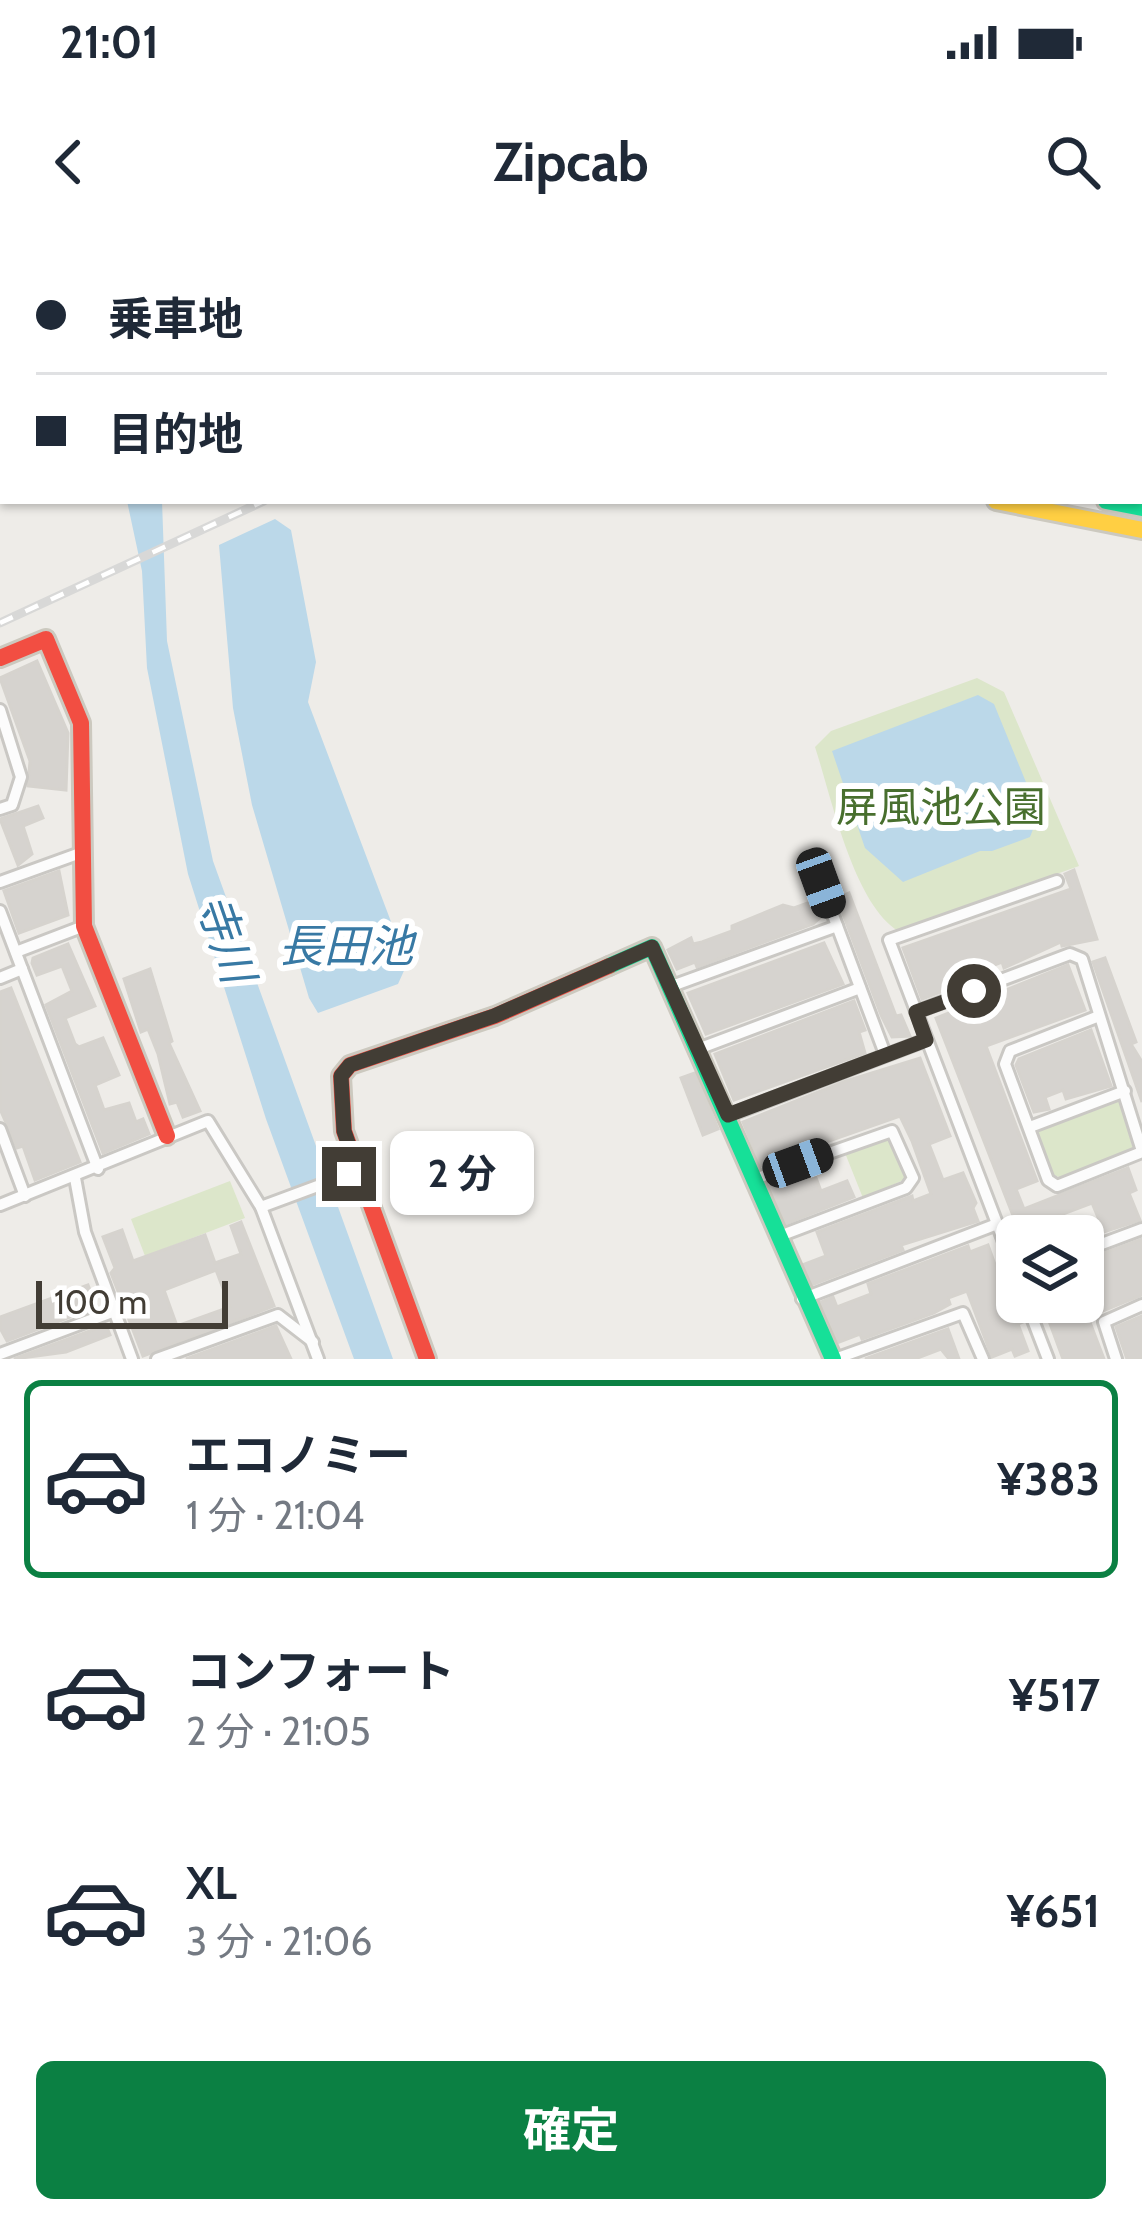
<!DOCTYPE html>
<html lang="ja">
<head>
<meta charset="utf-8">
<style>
	body { margin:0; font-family:Cabin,"Noto Sans JP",sans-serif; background:#f2f2f3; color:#1f2937; height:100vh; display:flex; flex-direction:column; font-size:45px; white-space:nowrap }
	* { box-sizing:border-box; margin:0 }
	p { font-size:39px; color:#747a83 }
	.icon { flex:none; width:66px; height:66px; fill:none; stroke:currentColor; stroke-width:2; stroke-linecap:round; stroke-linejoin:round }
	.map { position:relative; height:1119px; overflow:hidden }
	.details { display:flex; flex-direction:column; background:#fff; flex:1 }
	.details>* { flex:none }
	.hud { position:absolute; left:0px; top:0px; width:1143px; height:264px; box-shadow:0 3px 9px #0004; display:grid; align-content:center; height:264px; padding:0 36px; background:#fff }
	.controls { position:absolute; left:996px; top:975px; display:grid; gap:24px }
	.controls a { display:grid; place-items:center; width:108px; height:108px; border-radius:18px; background:#fff; box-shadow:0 3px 9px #0004; font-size:60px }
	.scale { position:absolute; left:36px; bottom:30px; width:192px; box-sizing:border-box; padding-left:12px; border:6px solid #423d35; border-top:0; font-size:33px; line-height:42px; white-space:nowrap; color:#423d35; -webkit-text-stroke:9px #fff; paint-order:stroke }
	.end { position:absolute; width:54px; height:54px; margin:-27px; border:15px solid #423d35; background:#fff; box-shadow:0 0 0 6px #fff }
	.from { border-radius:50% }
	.bubble { position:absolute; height:84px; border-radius:18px; background:#fff; box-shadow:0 3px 9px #0004; font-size:39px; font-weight:700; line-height:84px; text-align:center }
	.car { position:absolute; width:36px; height:72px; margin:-36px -18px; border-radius:15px; box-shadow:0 0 9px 3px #0007; background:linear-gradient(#222 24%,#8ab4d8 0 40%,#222 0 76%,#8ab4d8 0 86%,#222 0) }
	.hud b { display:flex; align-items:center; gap:42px; height:114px; font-size:45px }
	.hud b+b { border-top:3px solid #e0e1e3 }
	.hud i { width:30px; height:30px; background:#1f2937 }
	ul { padding:21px 0 0; list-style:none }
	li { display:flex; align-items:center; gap:36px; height:198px; margin:0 24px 18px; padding:0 12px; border:6px solid transparent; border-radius:18px }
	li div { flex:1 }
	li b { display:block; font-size:45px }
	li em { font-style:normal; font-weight:700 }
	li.selected { border-color:#0b8043 }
	li>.icon { width:108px; height:108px; stroke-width:1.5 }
	.primary-button { display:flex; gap:24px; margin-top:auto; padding:24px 36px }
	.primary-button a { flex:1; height:138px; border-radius:18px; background:#0b8043; color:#fff; font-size:48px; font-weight:700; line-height:138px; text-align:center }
	.status { display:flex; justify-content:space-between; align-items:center; height:84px; padding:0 60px; background:#fff; direction:ltr }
	.status svg { height:33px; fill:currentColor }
	header { display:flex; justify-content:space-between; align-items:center; height:156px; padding:0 36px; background:#fff; font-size:54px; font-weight:700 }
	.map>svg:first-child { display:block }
</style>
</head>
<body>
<div class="status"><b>21:01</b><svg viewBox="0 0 49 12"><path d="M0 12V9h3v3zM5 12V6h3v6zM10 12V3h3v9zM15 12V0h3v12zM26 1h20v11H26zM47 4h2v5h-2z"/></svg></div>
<header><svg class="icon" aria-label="back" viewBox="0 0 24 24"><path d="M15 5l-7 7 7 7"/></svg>Zipcab<svg class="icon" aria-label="search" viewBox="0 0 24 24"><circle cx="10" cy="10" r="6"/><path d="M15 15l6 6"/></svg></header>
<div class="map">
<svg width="1142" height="1119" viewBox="0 0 1142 1119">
	<rect width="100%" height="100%" fill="#eeece8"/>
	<!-- green -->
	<g fill="#dce6ca">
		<path d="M977 438 1004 452 1079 626 898 691C853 662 832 559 815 507L831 491Z"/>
		<path d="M1121 858 1133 910 1061 938 1052 934 1038 893 1041 886Z"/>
		<path d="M885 898 894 901 908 938 863 958 845 913Z"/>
		<path d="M230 941 245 978 145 1016 131 979Z"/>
	</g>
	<!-- water -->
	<g fill="#bbd8e9">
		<path d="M127 261H162L167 401 213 621 393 1119H354L266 879 188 634 147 428 142 331Z"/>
		<path d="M275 279 291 290 316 422 308 462 407 724 398 744 318 773 309 758 252 565 233 468 219 305Z"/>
		<path d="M978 455 994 464 1039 574 1030 597 992 611H980L903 642 865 608 832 511Z"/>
	</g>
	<!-- building -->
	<g fill="#d6d3cf" stroke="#d6d3ce" stroke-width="3" fill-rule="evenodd">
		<path d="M37 421 68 493 66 550 28 546 30 521 0 438Z"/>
		<path d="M38 566 43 578 23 586 32 614 18 625 0 579Z"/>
		<path d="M1074 630 1097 699 1062 706 1061 702 1004 728 1002 722 984 729 983 736 922 759 903 708 1071 649 1065 634Z"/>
		<path d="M59 631 68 675 19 693 4 651Z"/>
		<path d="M849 653 896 776 901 775 910 796 892 797 881 775 837 658Z"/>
		<path d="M816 660 822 676 813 684 697 727 695 722 677 729 668 710 691 698 693 704 702 702 732 691V686L783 665 794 668Z"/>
		<path d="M824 703 843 744 706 794 688 753Z"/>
		<path d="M68 704 95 766 65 778 75 804 79 807 103 798 119 835 95 845 104 870 129 863 136 882 143 879 149 894 103 913 46 765 72 751 62 726 37 735 32 723 33 718Z"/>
		<path d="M1105 718 1136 802 1131 804 1142 822V862L1093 722Z"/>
		<path d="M1068 725 1085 770 986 806 1037 941 1016 949 1024 969 1128 928 1136 950 1129 953 1140 980 1104 992 1092 963 1031 986 1035 996H1021L936 778Z"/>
		<path d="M150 729 172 801 169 803 200 871 183 877 177 862 170 864 158 814 148 789 141 792 124 739Z"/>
		<path d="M11 748 80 922 35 940 23 906 17 908 0 869V752Z"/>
		<path d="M854 761 865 790 859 792 865 813 734 860 715 814Z"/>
		<path d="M1091 790 1111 846 1066 859 1063 850 1045 857 1049 869 1034 872 1016 825 1019 819Z"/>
		<path d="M920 818 950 896 929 904 943 940 963 933 976 963 973 968 978 981 901 1005 903 1010 811 1045 802 1025 826 1016 817 992 912 956 913 961 931 954 912 901 900 876 806 909 803 902 770 914 772 921 761 926 743 882 846 841Z"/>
		<path d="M695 833 718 889 703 895 681 838Z"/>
		<path d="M806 931 810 940 816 938 821 951 847 941 854 957 785 984 769 946Z"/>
		<path d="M241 982 274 1066 143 1116 111 1033 115 1028 103 997 122 990 133 1021 205 995 215 1023 241 1014 231 986ZM216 1030 230 1067 177 1086 164 1050Z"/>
		<path d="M1142 999V1055L1088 1077 1104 1119H1063L1042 1062H1083L1094 1056 1083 1021Z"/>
		<path d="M988 1005 1008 1061H1015L1023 1082 1018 1084 1028 1111 1015 1116 1012 1109 992 1117 967 1051 948 1058 950 1064 934 1073 862 1099 860 1094 839 1102 819 1063 833 1057 837 1067 871 1054 868 1044 968 1006 970 1012Z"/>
		<path d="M88 1045 97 1067 7 1101 0 1088V1077Z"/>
		<path d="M1142 1076V1119H1127L1116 1087Z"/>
		<path d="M106 1085 110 1095 66 1112 14 1119Z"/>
		<path d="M276 1086 291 1119H186Z"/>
		<path d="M948 1089 959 1119H949L941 1109 915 1119H865Z"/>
	</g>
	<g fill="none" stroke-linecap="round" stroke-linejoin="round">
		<defs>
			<g id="street">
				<path d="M695 3 703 0"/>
				<path d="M1140 12 1142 11"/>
				<path d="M0 470 21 537 12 565 0 569"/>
				<path d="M0 642 83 612"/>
				<path d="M821 643 885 814"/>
				<path d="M0 671 98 929"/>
				<path d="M16 712 84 686"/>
				<path d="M0 738 22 729"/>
				<path d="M672 746 837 686"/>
				<path d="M916 772 1070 714 1082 719 1142 911"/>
				<path d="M1099 776 1010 811 1005 824 1048 940 1057 946 1142 912"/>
				<path d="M698 809 860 748"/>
				<path d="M727 876 926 800"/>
				<path d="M1030 887 1125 851"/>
				<path d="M0 889 25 956"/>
				<path d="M75 938 85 992 132 1119"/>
				<path d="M755 939 892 891 913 938 906 948 777 997"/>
				<path d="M0 965 208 881 261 967 318 1119"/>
				<path d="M261 967 358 931"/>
				<path d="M1083 1011 1142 989"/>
				<path d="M1017 1036 889 700 1057 641"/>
				<path d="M802 1059 997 984"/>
				<path d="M1026 1062 1048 1119"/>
				<path d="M0 1114 112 1072"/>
				<path d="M157 1119 278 1075 313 1102"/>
				<path d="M835 1119 963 1073 983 1119"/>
				<path d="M1116 1119 1104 1082 1142 1065"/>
			</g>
			<g id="fast">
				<path d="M11 0 22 3"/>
				<path d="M54 0 65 3"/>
				<path d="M0 41 3 39"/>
				<path d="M1140 215 1142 221"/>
				<path d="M1106 261 1142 268"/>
				<path d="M609 726 652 707 833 1119"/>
			</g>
			<g id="slow">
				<path d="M121 0 131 3"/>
				<path d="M1067 0 1068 3"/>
				<path d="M0 20 3 21"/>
				<path d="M996 261 1142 290"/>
			</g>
			<g id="jam">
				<path d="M157 0 168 3"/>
				<path d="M235 0 246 3"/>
				<path d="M0 418 46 399 81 483 84 686 167 896"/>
				<path d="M427 1119 344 891 341 836 350 825 495 776 609 726"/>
			</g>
		</defs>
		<!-- street casing -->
		<use href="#street" stroke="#cac8c4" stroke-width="16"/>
		<!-- fast casing -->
		<use href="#fast" stroke="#ccc9bf" stroke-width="22"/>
		<!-- slow casing -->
		<use href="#slow" stroke="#ccc9bf" stroke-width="22"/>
		<!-- jam casing -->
		<use href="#jam" stroke="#ccc9bf" stroke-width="22"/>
		<!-- street -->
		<use href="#street" stroke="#fcfcfc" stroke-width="10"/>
		<!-- fast -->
		<use href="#fast" stroke="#16e098" stroke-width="16"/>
		<!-- slow -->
		<use href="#slow" stroke="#ffcf43" stroke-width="16"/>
		<!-- jam -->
		<use href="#jam" stroke="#f24e42" stroke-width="16"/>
		<defs>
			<g id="rail">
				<path d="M803 3 810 0"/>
				<path d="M0 383 264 261"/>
			</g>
		</defs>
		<!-- rail casing -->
		<use href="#rail" stroke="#d8d8d7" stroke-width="9"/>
		<!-- rail -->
		<use href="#rail" stroke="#fff" stroke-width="4.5" stroke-dasharray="14" stroke-linecap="butt"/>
	</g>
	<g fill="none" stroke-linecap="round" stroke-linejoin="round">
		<!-- route -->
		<path stroke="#423d35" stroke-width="15" d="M349 934 358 931 344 891 341 836 350 825 494 776 652 707 728 875 926 800 916 772 974 751"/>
	</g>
	<g text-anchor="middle" stroke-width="12" stroke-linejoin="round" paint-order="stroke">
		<!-- park labels -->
		<g font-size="42" fill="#486f2e" stroke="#fff">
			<text x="941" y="582">屏風池公園</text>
		</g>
		<!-- water labels -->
		<g font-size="45" font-style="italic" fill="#3879a4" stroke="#fff">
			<text transform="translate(226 698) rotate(71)" y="16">寺川</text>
			<text x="346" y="722">長田池</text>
		</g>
	</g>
</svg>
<div class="controls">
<a><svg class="icon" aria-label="layers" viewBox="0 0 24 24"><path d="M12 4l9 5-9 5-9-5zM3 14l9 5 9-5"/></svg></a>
</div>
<div class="scale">100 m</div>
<i class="end from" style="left:974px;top:751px"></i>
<i class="end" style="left:349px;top:934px"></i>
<div class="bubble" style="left:390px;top:891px;width:144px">2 分</div>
<i class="car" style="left:821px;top:643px;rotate:160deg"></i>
<i class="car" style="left:798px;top:923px;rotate:70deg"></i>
<div class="hud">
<b><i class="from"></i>乗車地</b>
<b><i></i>目的地</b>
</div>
</div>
<section class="details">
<ul>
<li class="selected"><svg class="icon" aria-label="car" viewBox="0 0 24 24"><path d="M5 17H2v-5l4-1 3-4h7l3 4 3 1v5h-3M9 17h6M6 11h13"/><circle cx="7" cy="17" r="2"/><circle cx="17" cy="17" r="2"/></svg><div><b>エコノミー</b><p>1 分 · 21:04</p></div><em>¥383</em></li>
<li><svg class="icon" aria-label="car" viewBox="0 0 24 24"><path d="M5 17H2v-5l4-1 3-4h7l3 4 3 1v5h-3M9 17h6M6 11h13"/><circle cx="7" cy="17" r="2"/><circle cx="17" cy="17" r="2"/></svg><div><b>コンフォート</b><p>2 分 · 21:05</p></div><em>¥517</em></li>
<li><svg class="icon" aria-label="car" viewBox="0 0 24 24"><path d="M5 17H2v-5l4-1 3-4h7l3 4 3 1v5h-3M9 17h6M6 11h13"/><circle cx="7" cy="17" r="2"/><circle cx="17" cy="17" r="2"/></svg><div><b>XL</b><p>3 分 · 21:06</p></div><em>¥651</em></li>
</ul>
<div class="primary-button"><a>確定</a></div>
</section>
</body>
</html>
